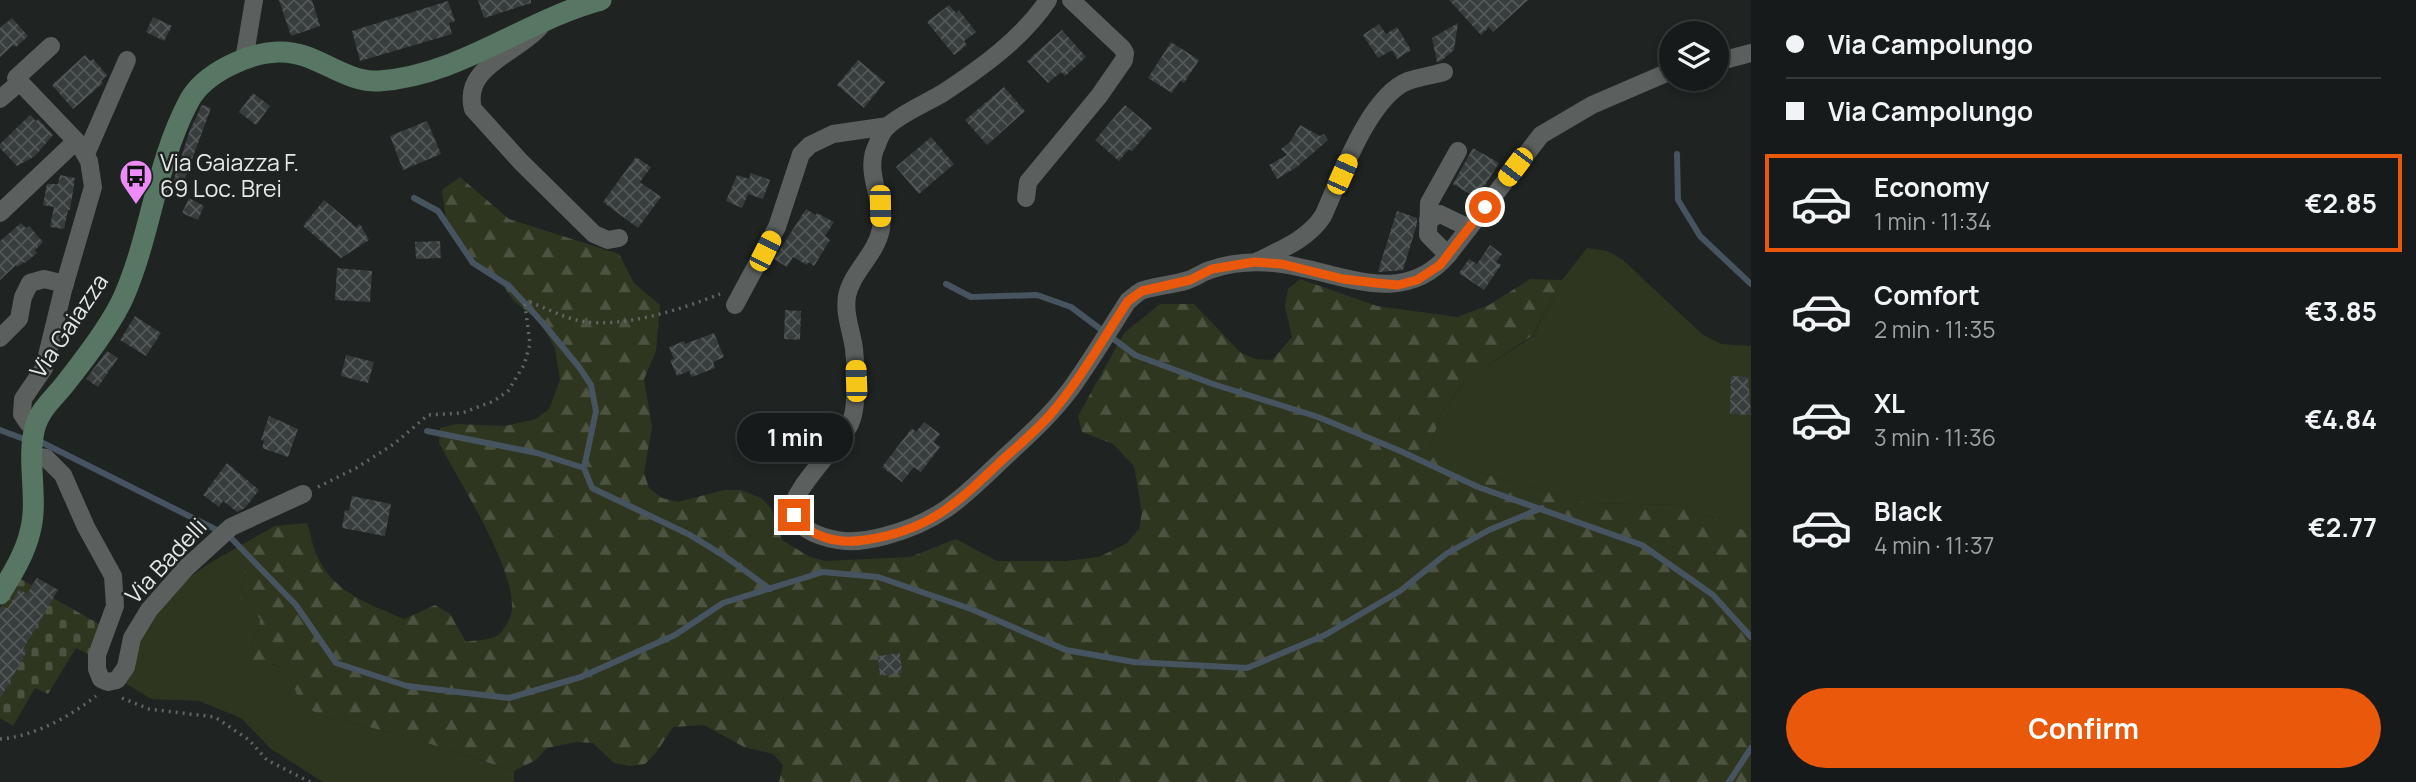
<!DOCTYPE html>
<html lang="en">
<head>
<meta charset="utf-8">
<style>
	body { margin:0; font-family:Manrope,sans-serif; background:#242727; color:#f1f3f6; height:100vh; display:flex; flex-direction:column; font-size:26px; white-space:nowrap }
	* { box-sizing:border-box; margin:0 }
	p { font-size:23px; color:#9ea1a2 }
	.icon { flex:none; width:38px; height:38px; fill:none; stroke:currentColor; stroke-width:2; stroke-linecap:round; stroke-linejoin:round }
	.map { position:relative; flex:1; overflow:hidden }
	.drawer { display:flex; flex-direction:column; background:#171a1a; width:665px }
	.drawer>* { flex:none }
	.banner { display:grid; align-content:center; height:154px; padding:0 35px; background:#171a1a }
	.fabs { position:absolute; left:1659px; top:21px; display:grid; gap:14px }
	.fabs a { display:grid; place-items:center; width:70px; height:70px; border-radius:50%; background:#171a1a; box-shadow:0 4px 10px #0003,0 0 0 2px #363839; font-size:35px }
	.end { position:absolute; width:32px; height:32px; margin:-16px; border:9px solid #ea580c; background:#fff; box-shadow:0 0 0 4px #fff }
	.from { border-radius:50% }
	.bubble { position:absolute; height:49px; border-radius:24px; background:#171a1a; box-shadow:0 4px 10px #0003,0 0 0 2px #363839; font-size:23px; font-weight:700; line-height:49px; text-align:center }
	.car { position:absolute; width:21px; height:42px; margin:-21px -10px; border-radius:9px; box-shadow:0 0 5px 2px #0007; background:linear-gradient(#f5c518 24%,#345 0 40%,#f5c518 0 76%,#345 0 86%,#f5c518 0) }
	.banner b { display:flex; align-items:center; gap:24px; height:66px; font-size:26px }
	.banner b+b { border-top:2px solid #363839 }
	.banner i { width:18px; height:18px; background:#f1f3f6 }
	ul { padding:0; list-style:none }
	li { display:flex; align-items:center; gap:21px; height:98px; margin:0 14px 10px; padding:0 21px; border:4px solid transparent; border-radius:0px }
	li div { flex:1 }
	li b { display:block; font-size:26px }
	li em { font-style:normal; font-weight:700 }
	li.active { border-color:#ea580c }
	li>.icon { width:63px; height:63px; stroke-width:1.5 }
	.action { display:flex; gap:14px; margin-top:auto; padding:14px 35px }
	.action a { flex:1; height:80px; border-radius:42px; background:#ea580c; color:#fff; font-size:28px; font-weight:700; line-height:80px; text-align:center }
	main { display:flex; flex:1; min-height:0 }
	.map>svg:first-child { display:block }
</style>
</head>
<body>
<main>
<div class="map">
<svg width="1751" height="782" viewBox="0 0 1751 782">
	<defs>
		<pattern id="forest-firs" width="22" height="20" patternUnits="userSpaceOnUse" patternTransform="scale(1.75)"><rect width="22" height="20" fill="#2e3620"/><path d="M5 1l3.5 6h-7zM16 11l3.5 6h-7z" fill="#4c5340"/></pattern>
		<pattern id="cemetery-stones" width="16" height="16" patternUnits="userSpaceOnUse" patternTransform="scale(1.75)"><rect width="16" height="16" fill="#2e3620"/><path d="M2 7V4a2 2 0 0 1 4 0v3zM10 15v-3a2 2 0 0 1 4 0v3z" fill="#4c5340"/></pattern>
		<pattern id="building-cross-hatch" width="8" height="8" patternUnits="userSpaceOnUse" patternTransform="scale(1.75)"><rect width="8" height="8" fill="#373c3c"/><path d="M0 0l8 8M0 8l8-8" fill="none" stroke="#545858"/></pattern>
	</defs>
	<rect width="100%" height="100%" fill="#1f2322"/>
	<!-- green -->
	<g fill="#2e3620">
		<path d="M1587 248 1608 251 1623 260 1702 334 1721 344 1751 346V533L1681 505 1587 503 1466 469 1430 448 1441 414 1465 381 1533 336 1562 280Z"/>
		<path d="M229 552C252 560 245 578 238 596L260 619 259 629 247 654 281 668 292 682 299 700 323 716 405 736 514 771V782H323L271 749 241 718 199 701 151 699 125 683C136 664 136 652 143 632 156 599 199 568 229 552Z"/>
	</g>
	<!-- forest -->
	<path fill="url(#forest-firs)" d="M460 177 509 219 619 254 634 283 660 305 656 351 644 379 652 427 644 473 649 488 662 498 678 502 724 490H741L761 498 772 509 782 540 810 557 826 561 910 557 956 539 997 561H1066L1099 557 1127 543 1139 529 1142 513 1134 466 1113 444 1082 432 1078 416 1124 333 1160 304H1194L1240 352 1255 359 1272 360 1292 337 1285 306 1288 289 1300 279 1377 306 1457 317 1489 305 1530 279 1562 280 1533 335 1464 382 1441 414 1430 448 1466 469 1587 503 1681 505 1751 533V782H779L783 765 773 754 744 747 704 725 673 727 656 753 645 764 629 766 614 763 593 743 577 742 547 748 536 760 514 771 405 736 323 716 305 707 299 700 292 682 281 668 273 664 258 669 247 654 259 629 260 619 238 596C245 578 252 560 229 552L275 526 307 523C311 535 313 549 319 560 336 594 372 605 404 619L435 605 450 614 466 642C475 640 491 640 498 635 505 629 513 615 512 606 512 563 460 483 439 443L440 428 456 424 505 426 536 419 549 409 560 380 555 348 540 322 514 301 498 278 472 261 456 233 446 221 442 190Z"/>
	<!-- cemetery -->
	<path fill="url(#cemetery-stones)" d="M18 578 32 585 37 578 58 590 53 598 101 625 90 655 76 648 48 694 35 688 13 726 0 718V608Z"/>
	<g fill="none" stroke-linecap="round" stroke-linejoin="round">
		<!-- stream -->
		<g stroke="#45545f" stroke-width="6">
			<path d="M1677 154 1678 200 1700 236 1751 284"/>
			<path d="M414 198 438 211 473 263 509 286 542 322 579 367 591 385 596 411 584 468 592 488 690 535 726 557 770 589"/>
			<path d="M946 284 971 297 1037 295 1071 307 1135 355 1213 384 1318 417 1398 450 1478 487 1642 545 1713 595 1751 637"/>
			<path d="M0 430 24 439"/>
			<path d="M427 431 537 453 584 468"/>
			<path d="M41 442 215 529"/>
			<path d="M231 538 296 605 336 663 407 686 509 698 581 677 675 635 723 603 823 572 878 577 971 609 1066 650 1134 662 1247 668 1325 635 1400 591 1446 554 1489 530 1542 508"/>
			<path d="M1729 782 1751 748"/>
		</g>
	</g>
	<!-- building -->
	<g fill="url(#building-cross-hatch)">
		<path d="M279 0H312L320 26 291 36Z"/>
		<path d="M478 0H531V3L484 18Z"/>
		<path d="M1449 0H1528L1493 32 1489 27 1481 35Z"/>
		<path d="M448 1 455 21 449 23 452 34 360 61 352 31Z"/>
		<path d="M949 5 956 13 959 10 976 32 964 41 967 45 954 55 927 22Z"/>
		<path d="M153 17 172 26 164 41 146 32Z"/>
		<path d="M12 18 28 36 16 47 13 45 0 57V28Z"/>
		<path d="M1458 23 1454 50 1441 61 1437 62 1432 38Z"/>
		<path d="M1379 24 1386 34 1397 27 1411 50 1397 59 1392 50 1378 58 1363 35Z"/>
		<path d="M1062 30 1086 57 1065 76 1061 72 1048 83 1027 61Z"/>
		<path d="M1171 42 1199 60 1184 83 1180 81 1172 93 1148 78Z"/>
		<path d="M85 55 90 61 93 59 107 75 101 81 103 83 73 109 52 85Z"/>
		<path d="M858 60 885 82 864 108 837 85Z"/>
		<path d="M1004 87 1025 111 987 145 965 120Z"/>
		<path d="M253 93 270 106 256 125 239 112Z"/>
		<path d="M202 105 211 108 181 189 172 185 190 130Z"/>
		<path d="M1125 105 1152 128 1132 151 1129 149 1119 161 1095 140Z"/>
		<path d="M30 115 36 121 38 119 53 135 35 156 17 166 0 148V144Z"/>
		<path d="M427 121 441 154 403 170 390 136Z"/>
		<path d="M1300 125 1320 136 1324 134 1328 140 1297 167 1277 179 1269 165 1287 155 1281 149 1290 142Z"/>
		<path d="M931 137 954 164 919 194 896 167Z"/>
		<path d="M1473 148 1499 163 1477 198 1453 184Z"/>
		<path d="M636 157 651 167 640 182 661 197 638 228 603 202Z"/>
		<path d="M751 173 770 180 763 199 748 194 742 208 726 201 737 175 749 179Z"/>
		<path d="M60 175 75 178 70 210H68L64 229 50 227 54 207 43 205 47 184H58Z"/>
		<path d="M189 198 204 206 198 220 182 213Z"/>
		<path d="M324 200 356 227 360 224 369 240 341 258 303 226Z"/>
		<path d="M806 209 816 215 817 213 834 222 825 236 830 240 814 266 809 262 807 265 793 257 787 267 774 259Z"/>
		<path d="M1397 211 1417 218V224L1403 270 1380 272 1378 271Z"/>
		<path d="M21 223 26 228 29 226 43 242 35 250 37 253 25 263 24 262 17 267 16 265 0 280V241Z"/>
		<path d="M440 241 441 258 416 259 415 242Z"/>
		<path d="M1490 245 1502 254 1496 262 1501 265 1484 290 1459 273 1469 259 1477 264Z"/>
		<path d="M337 268 372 271 370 302 335 300Z"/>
		<path d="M785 310 801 311 800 340 784 339Z"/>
		<path d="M135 316 161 333 146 356 120 340Z"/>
		<path d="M714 333 724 357 713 362 715 368 692 377 689 371 677 376 670 360 674 359 669 347 684 341 685 344Z"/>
		<path d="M107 351 118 358 98 387 86 379Z"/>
		<path d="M346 355 374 362 368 383 341 376Z"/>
		<path d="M1731 376 1748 377 1751 415 1730 414Z"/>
		<path d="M269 416 298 429 288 457 262 448 264 441 261 440Z"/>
		<path d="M924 422 940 434 934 442 940 447 921 472 914 467 902 482 882 467 912 428 916 432Z"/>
		<path d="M227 463 259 490 245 508 237 512 223 501 219 507 203 495Z"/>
		<path d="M352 496 391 504 385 536 342 528 345 510 349 511Z"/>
		<path d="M37 578 58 590 23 649 27 651 0 699V607L8 608 19 589 27 594Z"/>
		<path d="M900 653 902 673 880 676 878 656Z"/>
	</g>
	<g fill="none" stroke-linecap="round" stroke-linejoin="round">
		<!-- path -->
		<g stroke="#616564" stroke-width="3.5" stroke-dasharray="2 5" stroke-linecap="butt">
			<path d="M318 487 356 468 394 444 428 415 462 413 494 401 508 391 524 365 530 344 525 305 530 302C546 308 564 318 581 321 622 329 682 309 720 294"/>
			<path d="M122 698 149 709 215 717 249 740 267 760 310 782"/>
			<path d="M0 739C33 737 71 716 96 696"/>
		</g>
		<!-- street -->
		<g stroke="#5b5f5e" stroke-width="18">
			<path d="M1048 0C1023 38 981 68 943 93 928 102 899 115 888 126 883 130 879 139 877 145 863 171 885 201 881 229 876 255 852 271 847 296 844 315 852 332 854 349 856 365 856 382 855 398 855 406 853 417 850 424 839 446 787 494 793 513 800 531 821 537 837 540 853 543 870 540 885 536 942 521 964 496 1005 457 1029 435 1053 413 1072 387 1092 359 1110 329 1128 301 1132 298 1137 293 1141 291 1152 286 1175 285 1188 280 1197 277 1204 271 1213 269 1234 262 1260 261 1282 264 1340 272 1402 309 1448 255L1541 135 1592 105 1671 71"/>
			<path d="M540 27C516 54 462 67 473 109L521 162 594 234 608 240 619 238"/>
			<path d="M244 60 254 0"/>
			<path d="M1717 62 1751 53"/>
			<path d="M0 99 20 82"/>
			<path d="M86 154 127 60"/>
			<path d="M1026 198 1028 182 1099 96 1124 60 1125 53 1122 48 1071 0"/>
			<path d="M0 213 76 141"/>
			<path d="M1428 220 1440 214 1469 228"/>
			<path d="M1448 255 1428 235 1429 203 1458 151"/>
			<path d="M1258 261C1282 249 1308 239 1323 216 1340 179 1369 96 1408 81 1419 77 1433 75 1444 72"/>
			<path d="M735 305 777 227 801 154 810 145 833 134 888 126"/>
			<path d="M0 338 19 319 23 297 30 283 44 279 65 284"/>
			<path d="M35 427 28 423 22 414 23 399 44 368 63 290 93 187 89 161 79 144 16 78 51 46"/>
			<path d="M33 456 46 458 63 475 86 527 113 576 115 606 97 655V669L101 679 108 682 117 680 126 667 132 638 149 610 186 568 231 527 303 494"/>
		</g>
		<!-- secondary -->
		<path stroke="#577663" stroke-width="21" d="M0 594C11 576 25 554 30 532 39 499 26 461 35 427 40 409 54 398 65 384 84 360 112 324 124 296 151 234 156 163 189 101 204 73 248 53 278 52 315 50 343 83 379 81 459 76 525 20 601 0"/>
	</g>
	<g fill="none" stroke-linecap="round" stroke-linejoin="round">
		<!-- route -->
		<path stroke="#ea580c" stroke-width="9" d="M794 515C810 538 838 544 865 540 926 531 953 507 996 466 1014 449 1034 433 1050 415 1080 380 1103 339 1128 301L1142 291 1190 280 1212 269 1254 262 1282 264 1343 279 1376 283 1398 285 1417 280 1440 265 1485 207"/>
	</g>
	<!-- icons -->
	<defs>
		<symbol id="bus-pin" viewBox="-11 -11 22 30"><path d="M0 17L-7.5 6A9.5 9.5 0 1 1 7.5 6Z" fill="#ed8cf9" stroke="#1f2322"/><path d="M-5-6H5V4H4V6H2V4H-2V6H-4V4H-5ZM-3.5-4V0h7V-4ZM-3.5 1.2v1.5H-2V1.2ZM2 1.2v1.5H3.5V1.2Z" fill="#111"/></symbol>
	</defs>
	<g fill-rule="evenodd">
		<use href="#bus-pin" x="117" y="157" width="38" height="52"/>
	</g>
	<g text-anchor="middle" stroke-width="5" stroke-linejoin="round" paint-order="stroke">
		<!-- poi labels -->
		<g font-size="23" fill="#e6e8e8" stroke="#1f2322" text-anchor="start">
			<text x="160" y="171">Via Gaiazza F.<tspan x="160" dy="26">69 Loc. Brei</tspan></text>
		</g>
		<!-- street labels -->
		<g font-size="23" fill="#e6e8e8" stroke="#1f2322">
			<text transform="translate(69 326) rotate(-56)" y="8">Via Gaiazza</text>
			<text transform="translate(166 561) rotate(-47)" y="8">Via Badelli</text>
		</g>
	</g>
</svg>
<div class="fabs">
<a><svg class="icon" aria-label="layers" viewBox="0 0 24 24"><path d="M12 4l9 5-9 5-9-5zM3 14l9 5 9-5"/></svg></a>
</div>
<i class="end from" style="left:1485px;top:207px"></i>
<i class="end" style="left:794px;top:515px"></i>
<div class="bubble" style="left:737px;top:413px;width:116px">1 min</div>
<i class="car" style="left:1515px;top:167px;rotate:217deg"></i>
<i class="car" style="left:1342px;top:174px;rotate:24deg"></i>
<i class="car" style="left:880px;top:206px;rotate:179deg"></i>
<i class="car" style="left:765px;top:251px;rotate:27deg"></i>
<i class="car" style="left:856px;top:381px;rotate:358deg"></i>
</div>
<section class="drawer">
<div class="banner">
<b><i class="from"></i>Via Campolungo</b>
<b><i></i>Via Campolungo</b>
</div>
<ul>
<li class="active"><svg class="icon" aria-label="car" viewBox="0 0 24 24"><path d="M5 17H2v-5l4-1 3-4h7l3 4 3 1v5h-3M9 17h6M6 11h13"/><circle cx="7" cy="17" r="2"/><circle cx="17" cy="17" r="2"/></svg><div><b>Economy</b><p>1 min · 11:34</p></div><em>€2.85</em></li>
<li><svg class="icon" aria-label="car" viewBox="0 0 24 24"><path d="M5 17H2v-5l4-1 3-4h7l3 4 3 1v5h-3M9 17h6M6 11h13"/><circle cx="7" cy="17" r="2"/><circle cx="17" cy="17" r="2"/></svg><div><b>Comfort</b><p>2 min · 11:35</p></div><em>€3.85</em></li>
<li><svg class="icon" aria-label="car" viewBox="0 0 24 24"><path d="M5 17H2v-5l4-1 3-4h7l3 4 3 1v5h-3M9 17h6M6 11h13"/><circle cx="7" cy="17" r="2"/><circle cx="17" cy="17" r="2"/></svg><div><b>XL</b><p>3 min · 11:36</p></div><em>€4.84</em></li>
<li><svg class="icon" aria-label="car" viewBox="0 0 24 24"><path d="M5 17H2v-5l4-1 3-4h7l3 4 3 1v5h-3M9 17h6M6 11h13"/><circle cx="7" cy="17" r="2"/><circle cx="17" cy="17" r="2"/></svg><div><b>Black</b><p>4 min · 11:37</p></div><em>€2.77</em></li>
</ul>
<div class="action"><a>Confirm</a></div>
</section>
</main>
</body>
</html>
